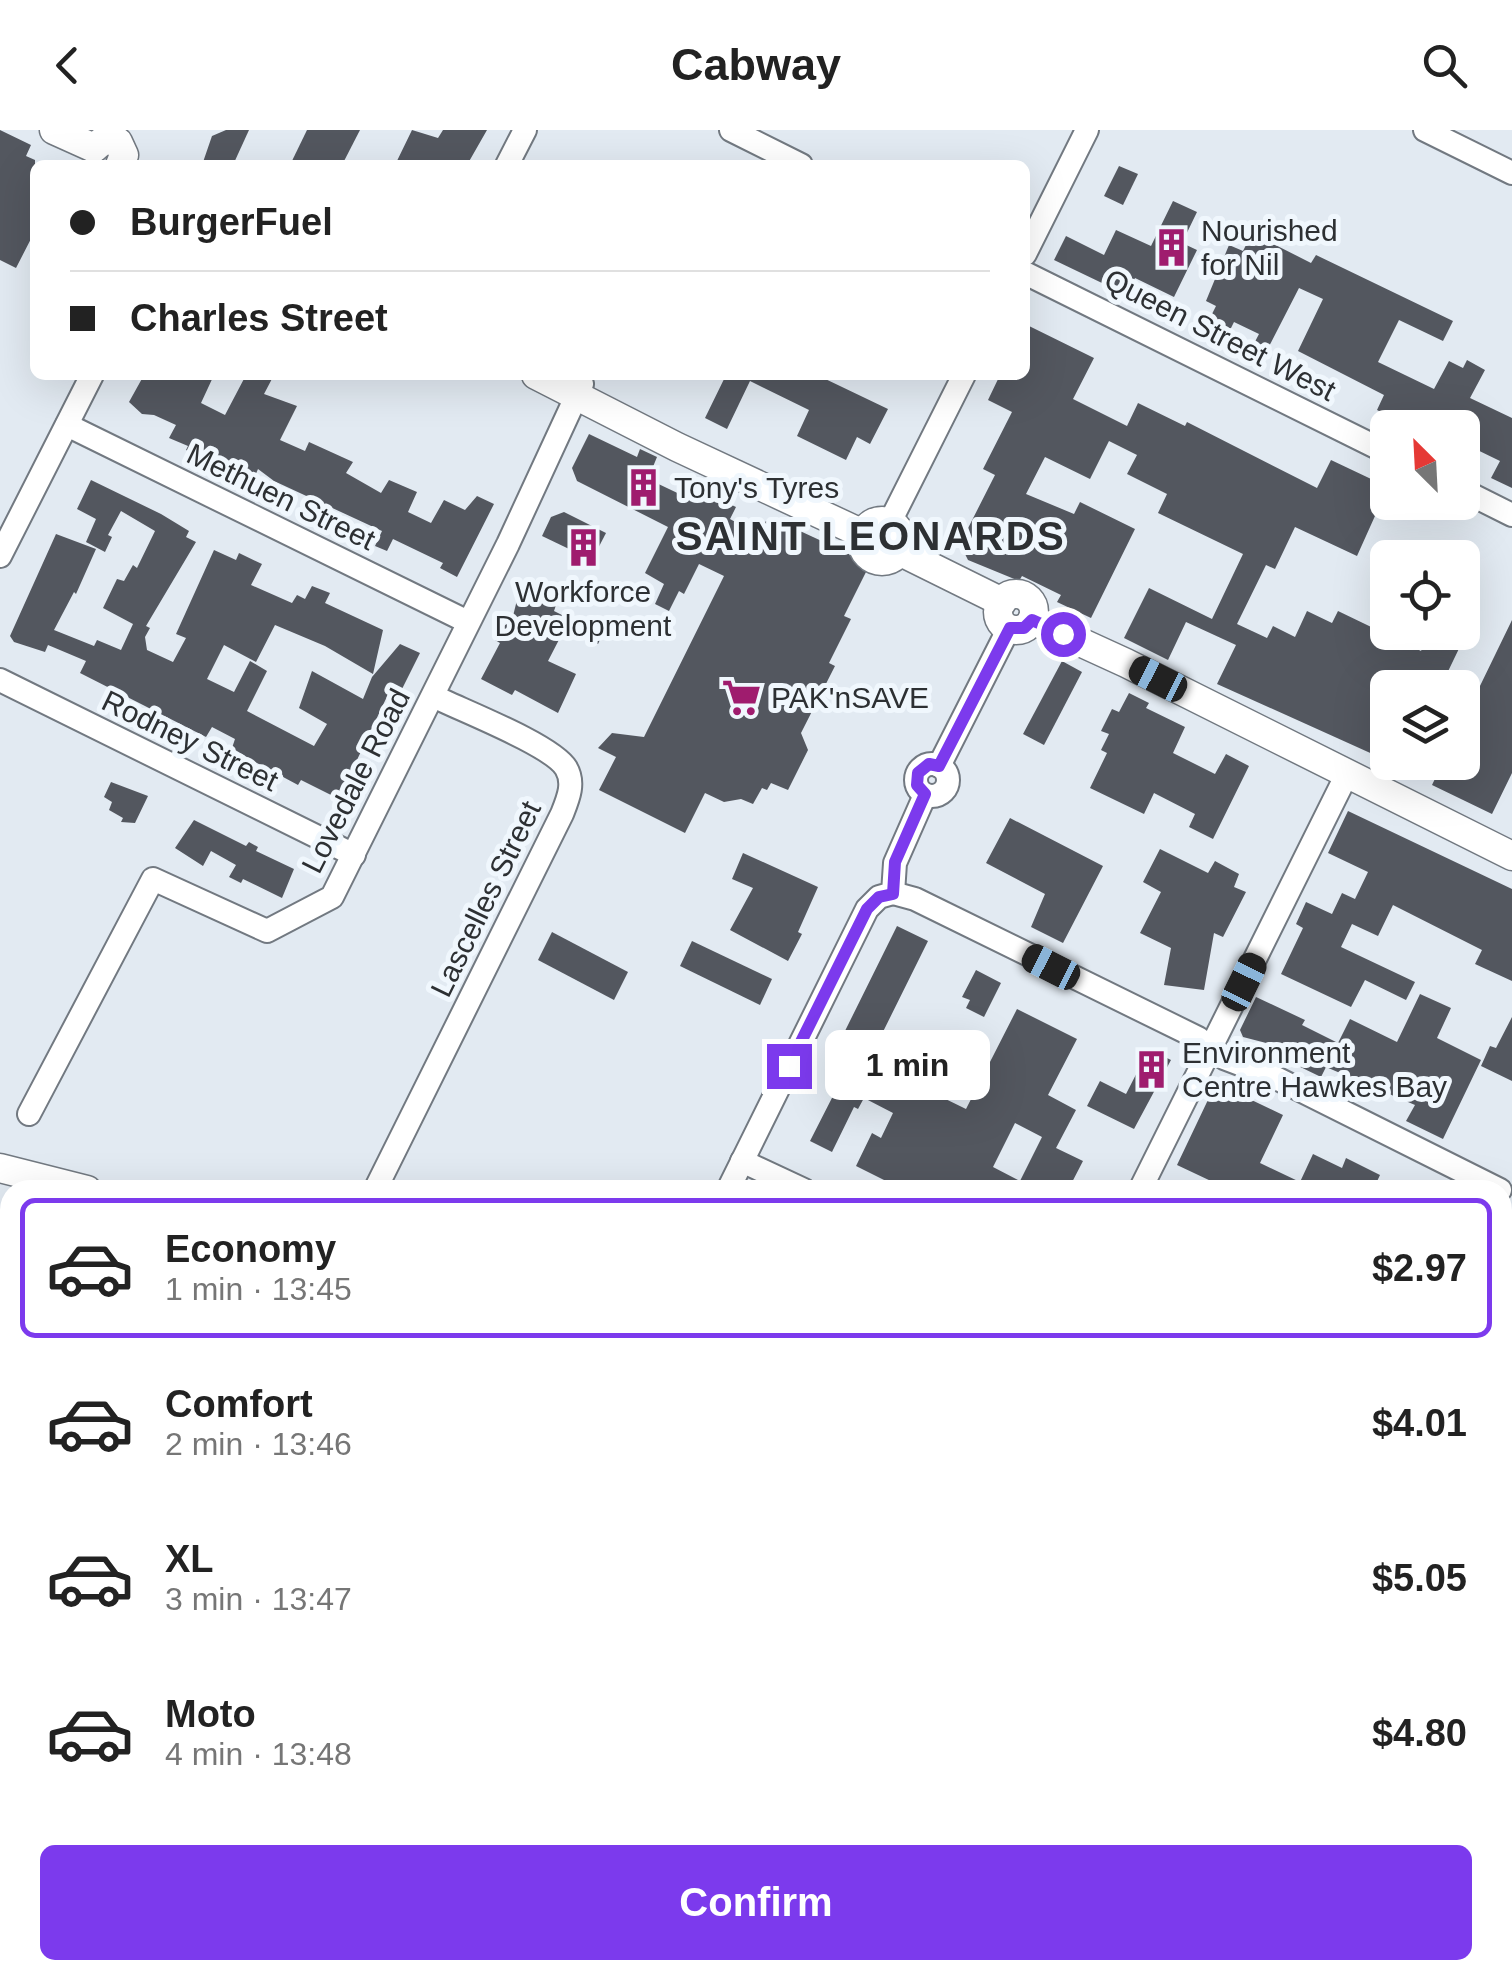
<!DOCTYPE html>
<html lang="en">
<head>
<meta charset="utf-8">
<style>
	body { margin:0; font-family:Arial,sans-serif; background:#f2f2f2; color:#222; height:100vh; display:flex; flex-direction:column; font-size:38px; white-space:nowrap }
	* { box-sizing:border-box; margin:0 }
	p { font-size:32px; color:#767676 }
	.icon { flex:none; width:55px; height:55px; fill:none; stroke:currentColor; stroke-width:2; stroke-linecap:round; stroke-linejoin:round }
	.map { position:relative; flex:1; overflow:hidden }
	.sheet { position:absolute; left:0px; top:1050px; width:1512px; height:800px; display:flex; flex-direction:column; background:#fff; border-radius:30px 30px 0 0; box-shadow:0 10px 40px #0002 }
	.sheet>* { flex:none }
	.top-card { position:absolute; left:30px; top:30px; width:1000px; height:220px; border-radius:15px; box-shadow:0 10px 40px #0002; display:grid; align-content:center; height:220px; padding:0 40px; background:#fff }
	.needle { width:65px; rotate:336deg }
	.controls { position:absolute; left:1370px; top:280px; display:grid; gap:20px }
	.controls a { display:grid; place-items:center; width:110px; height:110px; border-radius:15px; background:#fff; box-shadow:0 10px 40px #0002; font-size:50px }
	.end { position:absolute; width:45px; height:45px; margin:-22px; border:12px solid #7c3aed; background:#fff; box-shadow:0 0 0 5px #fff }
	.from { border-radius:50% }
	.bubble { position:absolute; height:70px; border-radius:15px; background:#fff; box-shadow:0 10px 40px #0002; font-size:32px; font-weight:700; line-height:70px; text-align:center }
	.car { position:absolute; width:30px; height:60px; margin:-30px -15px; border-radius:12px; box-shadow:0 0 8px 2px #0007; background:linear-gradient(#222 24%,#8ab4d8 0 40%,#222 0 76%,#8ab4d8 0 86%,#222 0) }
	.top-card b { display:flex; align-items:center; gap:35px; height:95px; font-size:38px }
	.top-card b+b { border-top:2px solid #e0e0e0 }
	.top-card i { width:25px; height:25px; background:#222 }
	ul { padding:18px 0 0; list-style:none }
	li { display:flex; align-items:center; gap:30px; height:140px; margin:0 20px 15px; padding:0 20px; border:5px solid transparent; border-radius:15px }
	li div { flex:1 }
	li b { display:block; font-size:38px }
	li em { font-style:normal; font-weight:700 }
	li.active { border-color:#7c3aed }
	li>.icon { width:90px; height:90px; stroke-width:1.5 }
	.button { display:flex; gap:20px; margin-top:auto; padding:20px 40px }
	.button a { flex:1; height:115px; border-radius:15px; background:#7c3aed; color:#fff; font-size:40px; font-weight:700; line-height:115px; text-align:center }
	header { display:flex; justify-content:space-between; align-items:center; height:130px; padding:0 40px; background:#fff; font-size:45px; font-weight:700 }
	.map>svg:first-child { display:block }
</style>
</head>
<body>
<header><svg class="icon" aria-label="back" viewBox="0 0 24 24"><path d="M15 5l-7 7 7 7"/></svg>Cabway<svg class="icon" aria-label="search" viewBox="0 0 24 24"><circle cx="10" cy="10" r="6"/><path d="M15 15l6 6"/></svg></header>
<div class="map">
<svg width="1512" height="1850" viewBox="0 0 1512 1850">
	<rect width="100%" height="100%" fill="#e2eaf2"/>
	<!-- building -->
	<g fill="#53575f" fill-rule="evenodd">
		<path d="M0 0 31 15 26 26 35 30V101L16 138 0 130Z"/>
		<path d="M226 0H249L233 35H202L212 6Z"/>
		<path d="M307 0H360L342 35H290Z"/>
		<path d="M412 0 438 8 443 0H487L467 35H395Z"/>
		<path d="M1119 36 1138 44 1123 75 1104 66Z"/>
		<path d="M1173 71 1197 82 1182 113 1197 120 1174 167 1135 148 1127 165 1054 130 1066 106 1104 125 1116 100 1151 116Z"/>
		<path d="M1252 103 1311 133 1316 125 1453 191 1443 211 1399 190 1378 232 1434 259 1449 231 1463 238 1467 230 1485 240 1470 268 1512 288V358L1491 348 1500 331 1465 314 1473 298H1424L1410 291 1407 295 1401 292 1395 298 1379 290 1383 283 1377 280 1384 265 1298 221 1323 169 1299 158 1261 232 1248 225 1259 204 1234 192 1224 212 1203 202 1216 176 1206 171 1229 115 1243 121Z"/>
		<path d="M1025 194 1094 228 1073 269 1127 296 1138 273 1185 296 1187 292 1317 358 1331 330 1388 357 1357 426 1295 397 1275 439 1266 435 1237 494 1267 508 1273 496 1295 507 1307 481 1332 493 1338 481 1421 521 1430 502H1467L1440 558H1388V631L1217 554 1236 515 1186 492 1168 530 1124 508 1149 458 1212 489 1243 424 1158 383 1167 364 1127 344 1137 325 1109 311 1090 349 1045 327 1026 364 1074 384 1080 372 1135 399 1091 488 1057 472 1061 465 1022 446 1019 451 968 430 960 414 995 345 983 339 1012 282 988 270 1000 245H1025Z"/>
		<path d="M144 245H214L201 273 225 285 246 245H274L264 264 297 276 280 310 305 321 309 312 353 332 346 343 381 363 389 350 417 362 408 382 431 393 444 370 465 380 477 366 494 374 457 447 440 438 443 433 393 409 387 421 375 416 382 401 274 351 258 339 255 346 229 333 225 340 186 320 188 316 169 308 176 295 154 285 142 284 129 272Z"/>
		<path d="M726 245H817L888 279 870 314 857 307 846 330 797 306 809 280 750 251 727 299 705 288Z"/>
		<path d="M589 304 637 327 640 319 657 327 648 349 690 369 700 350 725 361 721 370 736 377 730 389 746 398 774 389 852 425 868 438 844 486 851 489 829 533 835 536 801 603 808 620 788 660 771 653 767 660 762 658 753 674 741 669 724 672 705 663 685 703 599 660 616 627 598 618 612 603 644 607 724 446 699 434 684 464 679 461 669 481 655 474 664 454 645 443 668 397 577 351 572 338Z"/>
		<path d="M91 350 161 384 189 401 186 407 196 412 146 496 150 498 145 507 147 520 173 532 186 508 176 504 214 420 236 430 239 423 262 434 251 455 292 473 297 465 305 469 312 456 330 463 325 473 383 500 373 544 325 516 275 495 256 532 224 515 207 549 234 562 250 531 267 541 247 581 314 616 327 594 299 578 312 541 363 569 372 547 400 514 420 523 401 561 392 556 356 632 365 636 347 673 301 650 298 655 257 633 232 618 235 609 212 597 206 607 80 543 86 531 48 515 45 522 14 512 10 506 56 404 96 419 76 464 74 462 54 500 94 516 97 510 121 520 133 494 103 478 117 449 124 451 133 435 137 438 155 401 121 381 108 405 112 407 105 422 86 412 96 389 77 379Z"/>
		<path d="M564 382 606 403 592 430 542 406 551 387Z"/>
		<path d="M520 458 556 475 554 481 578 493 582 486 606 497 598 514 564 500 548 531 576 544 558 583 515 560 512 565 481 549 500 513 495 510 500 499 512 490Z"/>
		<path d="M1512 490V643L1492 684 1432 655 1443 632H1462V593Z"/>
		<path d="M1062 531 1082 542 1044 615 1023 604Z"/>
		<path d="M1129 563 1149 573 1146 578 1185 597 1173 623 1215 644 1226 624 1249 636 1213 709 1189 697 1195 684 1154 663 1144 684 1090 658 1107 623 1101 620 1109 604 1101 601 1112 579 1119 582Z"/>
		<path d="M111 652 148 666 135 693 121 692 123 688 109 680 112 672 104 667Z"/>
		<path d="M1348 681 1512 759V851L1475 834 1482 820 1393 775 1378 806 1352 794 1341 817 1415 852 1406 870 1365 850 1351 877 1281 844 1303 798 1296 794 1306 772 1332 784 1342 763 1355 769 1368 742 1328 723Z"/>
		<path d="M1010 688 1103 736 1063 813 1031 797 1045 764 986 733Z"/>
		<path d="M194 690 246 716 249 712 258 717 256 721 294 739 282 768 243 749 241 753 229 747 236 735 211 721 203 736 175 718Z"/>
		<path d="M1160 719 1208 743 1215 731 1239 744 1234 757 1246 762 1223 807 1214 803 1204 860 1164 855 1171 818 1140 803 1161 762 1143 752Z"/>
		<path d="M743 723 818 757 798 802 802 804 788 831 730 800 753 758 732 749Z"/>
		<path d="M897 796 928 811 870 928 878 932 874 940 905 955 912 941 925 948 921 957 966 979 1017 879 1077 909 1048 965 1076 980 1056 1018 1083 1031 1068 1060H894L896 1056 856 1036 872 1003 881 1008 893 983 864 968 858 979 854 977 832 1022 810 1011 860 913 843 905ZM1015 993 1042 1007 1020 1051 993 1037Z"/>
		<path d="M552 802 628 842 614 870 538 830Z"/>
		<path d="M692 811 772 849 760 875 680 836Z"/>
		<path d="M976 840 1001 853 984 887 966 878 970 870 962 867Z"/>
		<path d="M1420 864 1451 878 1437 908 1481 930 1443 1009 1406 991 1415 975 1326 937 1321 947 1290 932 1294 920 1243 907 1240 900 1256 867 1305 890 1302 895 1338 913 1350 889 1397 912Z"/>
		<path d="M1512 887V951L1481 936 1490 916 1496 918Z"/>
		<path d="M1149 919 1171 930 1134 999 1087 976 1100 951 1126 964Z"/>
		<path d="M1216 953 1283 985 1260 1033 1300 1052 1313 1024 1342 1038 1346 1028 1380 1045 1373 1060H1230L1177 1035Z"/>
	</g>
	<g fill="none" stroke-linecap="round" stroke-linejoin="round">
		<defs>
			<g id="minor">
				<path d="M731 0 801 35"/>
				<path d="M1425 0 1512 43"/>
				<path d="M507 35 525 0"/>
				<path d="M1025 124 1087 0"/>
				<path d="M1025 143 1388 323"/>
				<path d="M67 295 468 492"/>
				<path d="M1462 360 1512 385"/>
				<path d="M890 392 964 245"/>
				<path d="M0 426 92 245"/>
				<path d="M0 550 354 725"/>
				<circle cx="932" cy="650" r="16"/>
				<path d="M939 636 1009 498"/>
				<path d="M893 763 915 769 1198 908 1224 928 1274 947 1500 1060"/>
				<path d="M29 984 153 749 267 801 332 767 508 414 582 254"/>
				<path d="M742 1031 804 1060"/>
				<path d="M375 1060 562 684C568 669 575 653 566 638 552 615 461 580 433 566"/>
				<path d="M728 1060 867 779 879 767 893 763 895 733 925 665"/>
				<path d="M1140 1060 1347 644"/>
				<path d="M1502 1406 1512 1410"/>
				<path d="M0 1798 10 1778"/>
				<path d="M1091 1840 1111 1850"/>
				<path d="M338 1850 343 1840"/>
				<path d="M747 1850 752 1840"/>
				<path d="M1175 1850 1180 1840"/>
			</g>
			<g id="major">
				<path d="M54 0 94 18"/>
				<path d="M94 18 105 9 118 12 124 25 120 35"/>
				<path d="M536 245 677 317 863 404"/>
				<circle cx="882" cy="411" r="20"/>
				<path d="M899 421 1002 472"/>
				<circle cx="1016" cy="482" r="18"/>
				<path d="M1032 490 1126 533 1512 726"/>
				<path d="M0 1038 87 1060"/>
				<path d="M1502 1173 1512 1154"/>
				<path d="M1502 1209 1512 1191"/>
				<path d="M1502 1745 1512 1749"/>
			</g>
		</defs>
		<!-- minor casing -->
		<use href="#minor" stroke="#727981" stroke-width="26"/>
		<!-- major casing -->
		<use href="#major" stroke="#727981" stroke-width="31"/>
		<!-- minor -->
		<use href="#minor" stroke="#fff" stroke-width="22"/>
		<!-- major -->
		<use href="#major" stroke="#fff" stroke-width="28"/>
	</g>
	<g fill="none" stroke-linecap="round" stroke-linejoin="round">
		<!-- route -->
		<path stroke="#7c3aed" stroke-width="12" d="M789 936 867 779 879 767 893 764 895 732 925 664 917 655 918 643 929 634 939 636 1010 498H1024L1032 490 1063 504"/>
	</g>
	<!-- icons -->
	<defs>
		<symbol id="building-bare" viewBox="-9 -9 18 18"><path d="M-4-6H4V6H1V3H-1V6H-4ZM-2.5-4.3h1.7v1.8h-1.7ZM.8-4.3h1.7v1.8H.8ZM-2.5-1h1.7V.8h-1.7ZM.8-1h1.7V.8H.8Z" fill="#9f1c6e" stroke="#f0f7fd" stroke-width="2.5" paint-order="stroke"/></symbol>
		<symbol id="supermarket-bare" viewBox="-9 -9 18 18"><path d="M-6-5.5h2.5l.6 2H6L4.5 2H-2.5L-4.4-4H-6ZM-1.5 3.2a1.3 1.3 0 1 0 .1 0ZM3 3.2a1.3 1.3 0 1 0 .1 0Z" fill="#9f1c6e" stroke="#f0f7fd" stroke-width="2.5" paint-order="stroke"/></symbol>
	</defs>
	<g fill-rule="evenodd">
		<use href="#building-bare" x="1144" y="90" width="55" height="55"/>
		<use href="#building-bare" x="616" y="330" width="55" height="55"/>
		<use href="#building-bare" x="556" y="390" width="55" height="55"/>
		<use href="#supermarket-bare" x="714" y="540" width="55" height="55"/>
		<use href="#building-bare" x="1124" y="912" width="55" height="55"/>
	</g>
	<g text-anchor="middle" stroke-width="10" stroke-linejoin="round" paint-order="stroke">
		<!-- poi labels -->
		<g font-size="30" fill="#2d3033" stroke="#f0f7fd" text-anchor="start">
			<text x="1201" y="111">Nourished<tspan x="1201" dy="34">for Nil</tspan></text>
			<text x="674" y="368">Tony's Tyres</text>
			<text x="583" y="472" text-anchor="middle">Workforce<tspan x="583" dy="34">Development</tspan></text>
			<text x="771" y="578">PAK'nSAVE</text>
			<text x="1182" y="933">Environment<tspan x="1182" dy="34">Centre Hawkes Bay</tspan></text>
		</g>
		<!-- street labels -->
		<g font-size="30" fill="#2d3033" stroke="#f0f7fd">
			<text transform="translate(1220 205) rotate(27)" y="10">Queen Street West</text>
			<text transform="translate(281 367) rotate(26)" y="10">Methuen Street</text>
			<text transform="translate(190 611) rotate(26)" y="10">Rodney Street</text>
			<text transform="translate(356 651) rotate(-63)" y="10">Lovedale Road</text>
			<text transform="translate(486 769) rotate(-64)" y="10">Lascelles Street</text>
		</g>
		<!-- district labels -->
		<g font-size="40" font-weight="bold" letter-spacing="2.5" fill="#2d3033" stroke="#f0f7fd">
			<text x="871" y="420">SAINT LEONARDS</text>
		</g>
	</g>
</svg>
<div class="controls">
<a><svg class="needle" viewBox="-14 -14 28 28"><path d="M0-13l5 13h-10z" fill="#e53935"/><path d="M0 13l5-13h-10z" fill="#767676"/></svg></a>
<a><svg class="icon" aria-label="locate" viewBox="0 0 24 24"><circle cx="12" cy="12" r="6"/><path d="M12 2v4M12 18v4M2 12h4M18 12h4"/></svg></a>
<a><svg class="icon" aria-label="layers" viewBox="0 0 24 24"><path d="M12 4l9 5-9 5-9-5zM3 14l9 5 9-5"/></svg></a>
</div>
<i class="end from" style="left:1063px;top:504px"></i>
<i class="end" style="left:789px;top:936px"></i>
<div class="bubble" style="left:825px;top:900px;width:165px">1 min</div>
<i class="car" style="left:1158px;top:549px;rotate:297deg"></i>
<i class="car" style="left:1051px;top:837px;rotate:297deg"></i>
<i class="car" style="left:1244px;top:852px;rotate:26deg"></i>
<div class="top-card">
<b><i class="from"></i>BurgerFuel</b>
<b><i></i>Charles Street</b>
</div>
<section class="sheet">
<ul>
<li class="active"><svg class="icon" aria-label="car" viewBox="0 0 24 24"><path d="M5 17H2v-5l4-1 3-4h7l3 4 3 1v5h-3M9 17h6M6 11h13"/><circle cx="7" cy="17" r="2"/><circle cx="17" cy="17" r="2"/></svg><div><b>Economy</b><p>1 min · 13:45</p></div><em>$2.97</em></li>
<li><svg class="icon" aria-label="car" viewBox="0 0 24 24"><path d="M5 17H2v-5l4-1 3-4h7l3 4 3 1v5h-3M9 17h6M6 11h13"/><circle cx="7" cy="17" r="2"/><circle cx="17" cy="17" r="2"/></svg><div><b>Comfort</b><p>2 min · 13:46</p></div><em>$4.01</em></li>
<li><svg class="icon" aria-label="car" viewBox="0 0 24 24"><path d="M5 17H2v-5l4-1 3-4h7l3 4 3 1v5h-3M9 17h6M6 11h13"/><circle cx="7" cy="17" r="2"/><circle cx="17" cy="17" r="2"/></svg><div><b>XL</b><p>3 min · 13:47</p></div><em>$5.05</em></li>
<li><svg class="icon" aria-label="car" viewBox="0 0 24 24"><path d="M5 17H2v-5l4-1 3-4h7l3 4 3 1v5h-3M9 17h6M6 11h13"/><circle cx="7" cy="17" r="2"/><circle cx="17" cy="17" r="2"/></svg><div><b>Moto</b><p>4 min · 13:48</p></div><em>$4.80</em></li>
</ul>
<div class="button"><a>Confirm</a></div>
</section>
</div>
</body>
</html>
